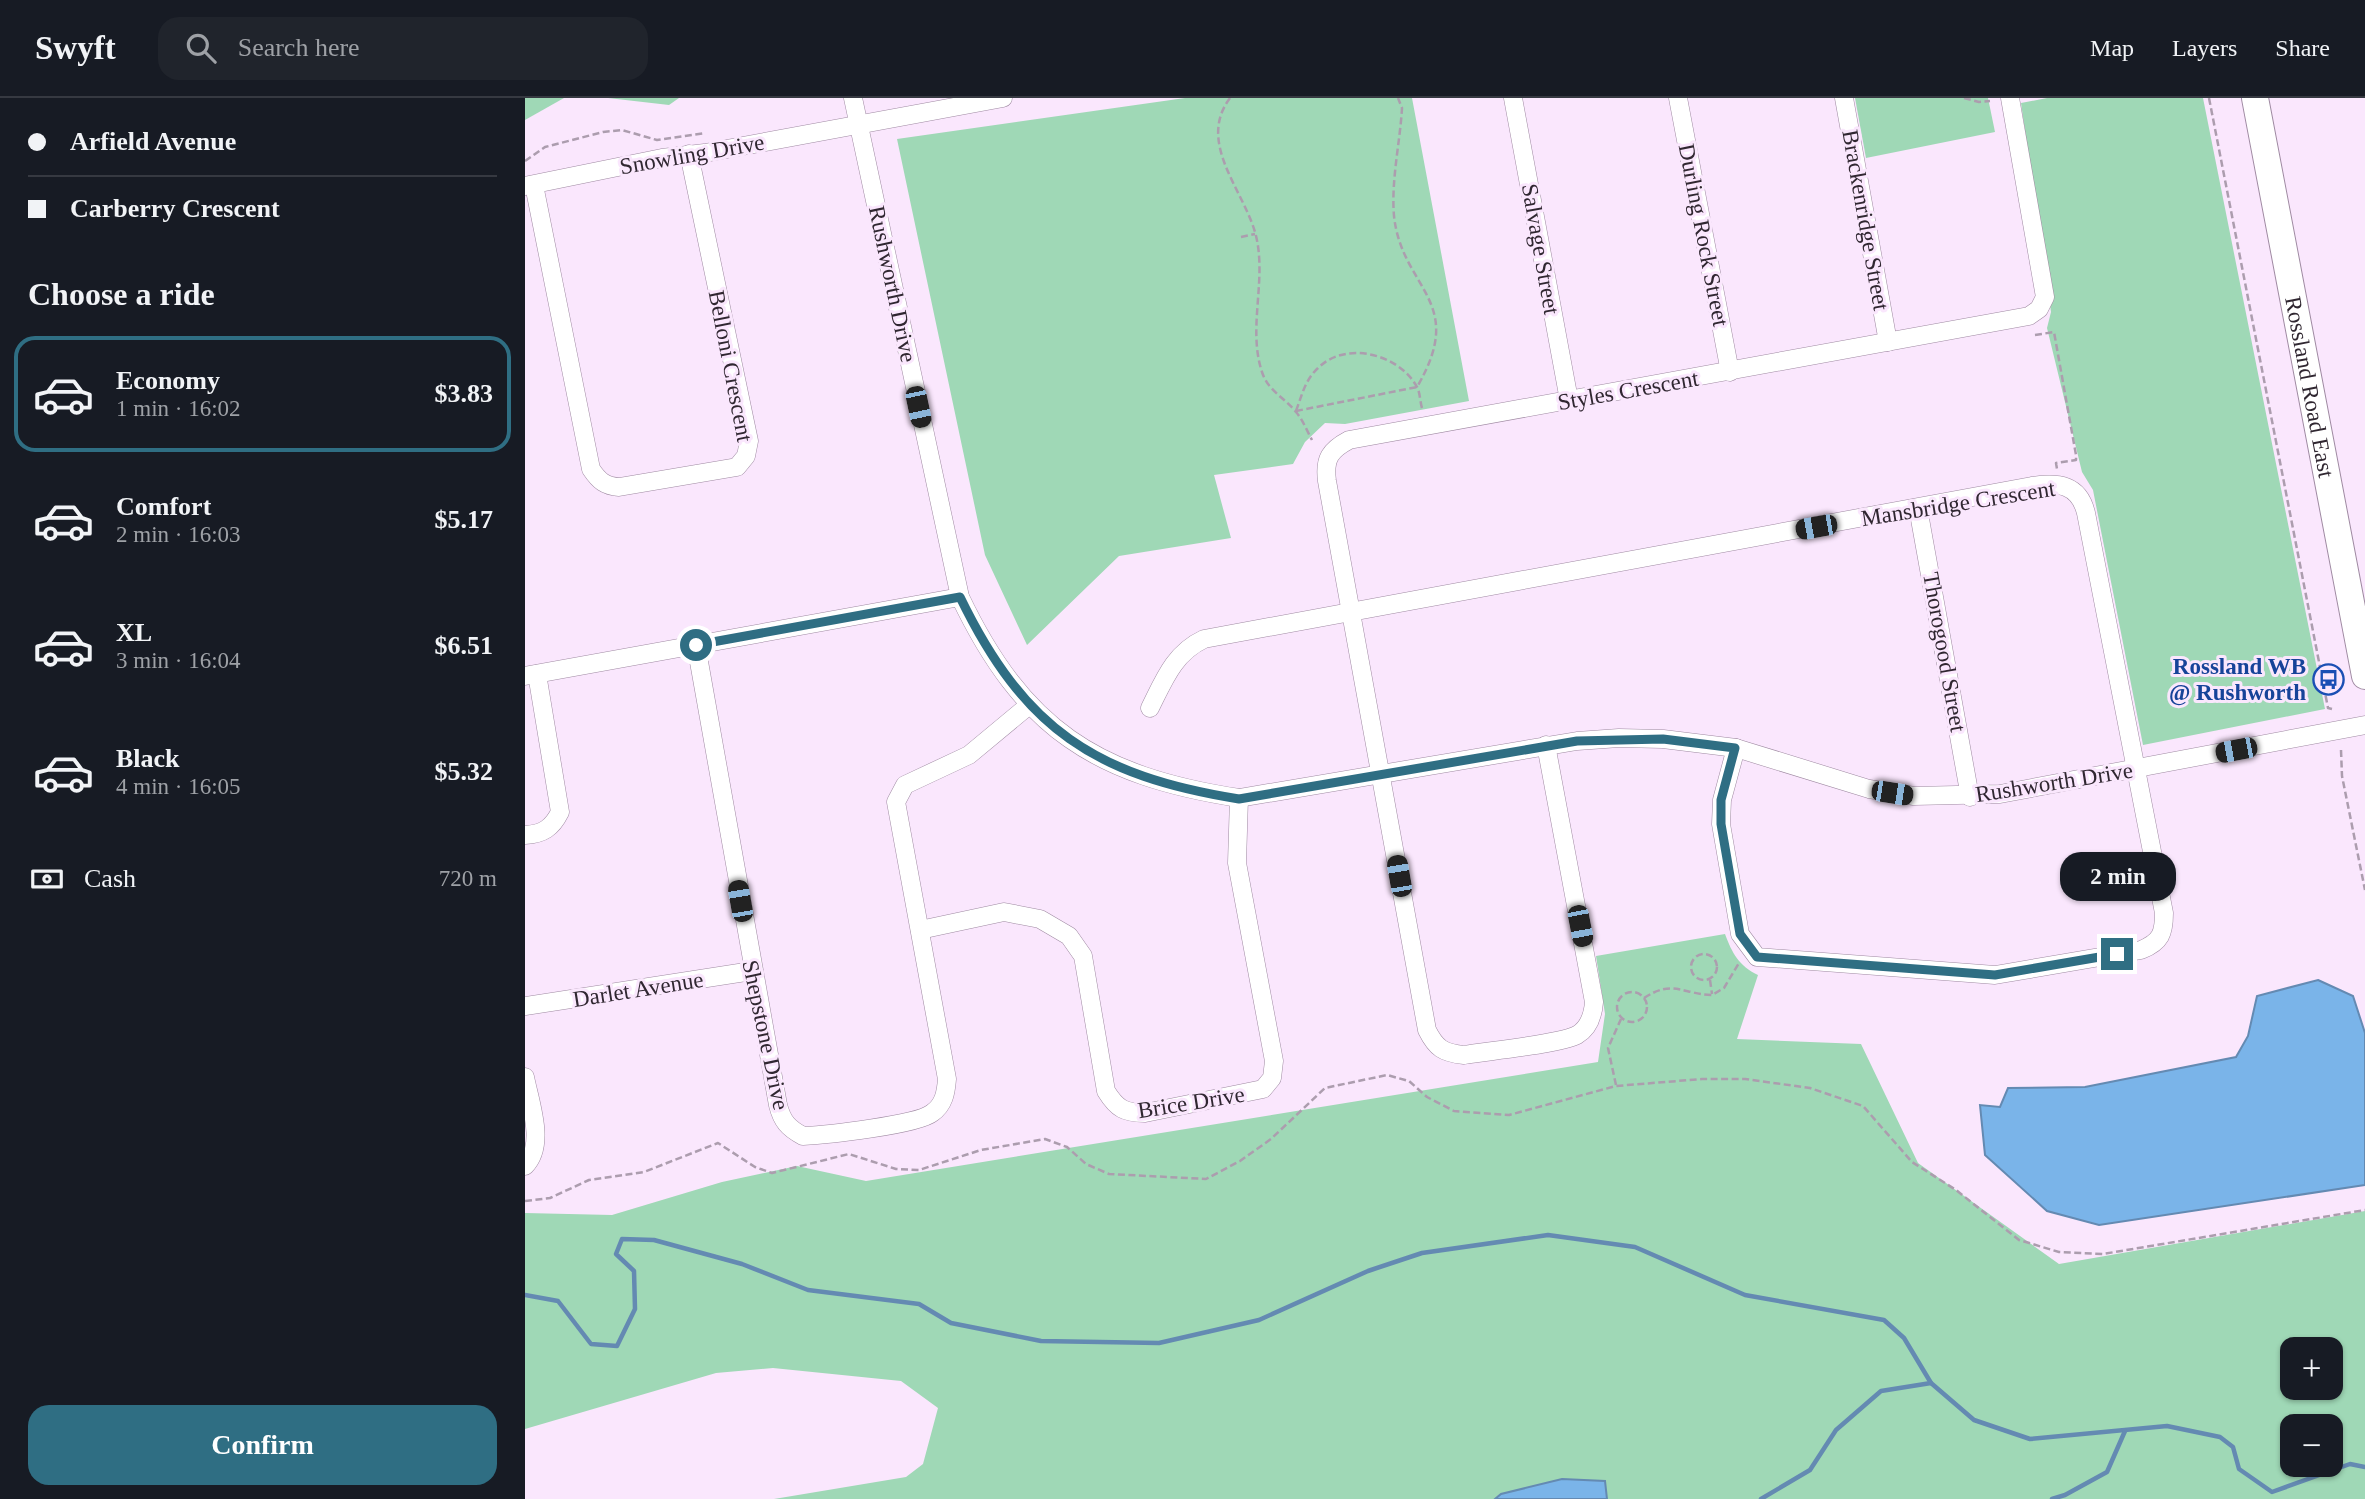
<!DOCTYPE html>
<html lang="en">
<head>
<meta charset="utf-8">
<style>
	body { margin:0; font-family:"Times New Roman",serif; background:#20242c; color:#f1f3f6; height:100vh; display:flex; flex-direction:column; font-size:26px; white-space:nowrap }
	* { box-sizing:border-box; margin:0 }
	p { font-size:23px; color:#9ea1a6 }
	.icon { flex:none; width:38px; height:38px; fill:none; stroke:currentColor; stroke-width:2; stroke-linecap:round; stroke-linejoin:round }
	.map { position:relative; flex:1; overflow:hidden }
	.drawer { display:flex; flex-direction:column; background:#171b24; width:525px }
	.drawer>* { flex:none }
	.top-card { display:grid; align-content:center; height:154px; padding:0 28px; background:#171b24 }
	.tools { position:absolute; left:1755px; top:1239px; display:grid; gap:14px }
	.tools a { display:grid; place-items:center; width:63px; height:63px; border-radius:14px; background:#171b24; box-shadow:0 2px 5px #0004; font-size:35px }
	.end { position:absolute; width:32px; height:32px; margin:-16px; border:9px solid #2f6e83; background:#fff; box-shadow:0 0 0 4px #fff }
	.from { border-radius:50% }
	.bubble { position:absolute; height:49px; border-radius:21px; background:#171b24; box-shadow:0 2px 5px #0004; font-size:23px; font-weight:800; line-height:49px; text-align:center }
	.car { position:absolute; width:21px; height:42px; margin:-21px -10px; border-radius:9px; box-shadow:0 0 5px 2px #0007; background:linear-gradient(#222 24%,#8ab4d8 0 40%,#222 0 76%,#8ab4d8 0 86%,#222 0) }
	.top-card b { display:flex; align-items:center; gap:24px; height:66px; font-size:26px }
	.top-card b+b { border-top:2px solid #363941 }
	.top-card i { width:18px; height:18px; background:#f1f3f6 }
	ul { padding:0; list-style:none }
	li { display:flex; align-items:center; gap:21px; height:116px; margin:0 14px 10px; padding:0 14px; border:4px solid transparent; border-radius:21px }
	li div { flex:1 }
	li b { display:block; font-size:26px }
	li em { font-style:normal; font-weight:800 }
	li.selected { border-color:#2f6e83 }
	li>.icon { width:63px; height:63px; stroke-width:1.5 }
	h2 { padding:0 28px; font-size:32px; line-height:84px }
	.pay { display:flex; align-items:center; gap:18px; height:77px; padding:0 28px; font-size:26px }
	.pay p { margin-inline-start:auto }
	.primary-button { display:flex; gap:14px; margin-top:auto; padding:14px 28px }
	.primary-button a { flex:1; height:80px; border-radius:21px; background:#2f6e83; color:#fff; font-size:28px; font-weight:800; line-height:80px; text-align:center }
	header { display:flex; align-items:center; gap:42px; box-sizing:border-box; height:98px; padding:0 35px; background:#171b24; border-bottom:2px solid #363941 }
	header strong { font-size:33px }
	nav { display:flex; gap:38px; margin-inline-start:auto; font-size:24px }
	.search { width:490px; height:63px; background:#20242c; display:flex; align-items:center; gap:18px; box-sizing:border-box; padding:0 24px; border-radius:21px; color:#9ea1a6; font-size:26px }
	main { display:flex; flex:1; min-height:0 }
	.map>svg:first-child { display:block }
</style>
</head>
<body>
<header>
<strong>Swyft</strong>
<div class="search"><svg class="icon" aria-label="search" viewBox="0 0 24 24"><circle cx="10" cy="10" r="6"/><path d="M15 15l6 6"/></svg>Search here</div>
<nav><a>Map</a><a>Layers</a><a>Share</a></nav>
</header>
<main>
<section class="drawer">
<div class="top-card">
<b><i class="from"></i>Arfield Avenue</b>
<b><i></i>Carberry Crescent</b>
</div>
<h2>Choose a ride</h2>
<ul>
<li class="selected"><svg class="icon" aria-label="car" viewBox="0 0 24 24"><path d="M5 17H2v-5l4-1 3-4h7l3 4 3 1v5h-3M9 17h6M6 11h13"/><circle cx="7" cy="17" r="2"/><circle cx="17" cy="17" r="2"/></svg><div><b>Economy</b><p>1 min · 16:02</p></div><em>$3.83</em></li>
<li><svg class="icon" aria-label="car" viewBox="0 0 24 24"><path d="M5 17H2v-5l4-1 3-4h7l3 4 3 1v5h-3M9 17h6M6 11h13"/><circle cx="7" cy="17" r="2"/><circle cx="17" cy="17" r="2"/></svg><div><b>Comfort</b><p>2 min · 16:03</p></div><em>$5.17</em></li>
<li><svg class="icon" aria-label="car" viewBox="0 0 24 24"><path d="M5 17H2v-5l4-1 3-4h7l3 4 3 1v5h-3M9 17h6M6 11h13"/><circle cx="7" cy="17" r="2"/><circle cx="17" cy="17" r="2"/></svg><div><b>XL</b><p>3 min · 16:04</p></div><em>$6.51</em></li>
<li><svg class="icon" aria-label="car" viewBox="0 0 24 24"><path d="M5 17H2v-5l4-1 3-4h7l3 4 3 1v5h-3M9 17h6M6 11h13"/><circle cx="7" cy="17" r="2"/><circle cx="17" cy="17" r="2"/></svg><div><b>Black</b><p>4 min · 16:05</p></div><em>$5.32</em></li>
</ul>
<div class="pay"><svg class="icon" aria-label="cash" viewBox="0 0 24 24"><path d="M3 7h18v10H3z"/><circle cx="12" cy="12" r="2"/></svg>Cash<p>720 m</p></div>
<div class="primary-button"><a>Confirm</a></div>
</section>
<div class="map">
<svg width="1840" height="1401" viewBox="0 0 1840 1401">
	<rect width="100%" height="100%" fill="#fae7fd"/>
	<!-- green -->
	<g fill="#9fd8b6" fill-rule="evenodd">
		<path d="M0 0H39L0 22Z"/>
		<path d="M83 0H154L144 7Z"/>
		<path d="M660 0H887L944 303 820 326 800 325 780 344 768 366 689 377 706 440 594 458 502 547 460 457 372 41Z"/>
		<path d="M1330 0H1463L1470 34 1341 60Z"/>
		<path d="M1522 0H1678L1800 611 1618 647 1568 392 1557 374 1522 230 1526 214 1496 5Z"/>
		<path d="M1200 836C1207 855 1214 868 1233 877L1212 941 1336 946 1393 1065 1534 1166 1840 1113V1401H1082L1080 1383 1037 1381 976 1396 970 1401H249L381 1379 398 1366 413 1310 376 1283 248 1270 191 1275 0 1331V1115L87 1117 197 1084 272 1068 341 1083 1073 964 1080 916 1071 858ZM1768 1251H1806V1290H1768ZM1768 1328H1806V1367H1768Z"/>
	</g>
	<!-- water -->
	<g fill="#7ab4e9" stroke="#648ab2" stroke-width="2">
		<path d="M1793 882 1828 898 1840 935V1087L1574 1127 1522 1113 1460 1057 1455 1007 1475 1009 1483 990 1560 989 1711 959 1723 938 1732 898Z"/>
		<path d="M1037 1381 1080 1383 1082 1401H970L976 1396Z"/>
	</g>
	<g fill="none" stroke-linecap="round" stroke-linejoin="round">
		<!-- stream -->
		<g stroke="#648ab2" stroke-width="4.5">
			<path d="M0 1197 33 1203 66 1246 92 1248 110 1211 109 1173 91 1156 97 1141 129 1142 217 1166 283 1192 394 1206 426 1225 516 1243 634 1245 734 1222 843 1173 897 1155 1023 1137 1110 1149 1220 1197 1359 1222 1379 1240 1406 1285 1449 1322 1505 1341 1642 1328 1695 1339 1708 1349 1714 1371 1747 1394 1825 1366 1840 1369"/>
			<path d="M1236 1401 1285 1372 1311 1332 1356 1293 1406 1285"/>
			<path d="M1527 1401 1540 1397 1582 1374 1600 1333"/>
		</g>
		<defs>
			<g id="minor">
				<path d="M328 0 435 499C498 631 571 678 714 700L1052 643 1094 640 1138 641 1211 650 1344 691 1389 698 1475 696 1840 627"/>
				<path d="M988 0 1044 302"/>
				<path d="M1153 0 1205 274"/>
				<path d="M1319 0 1363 244"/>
				<path d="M9 87 66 371C74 383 80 388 94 389L212 369 221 358 224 343 164 56"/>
				<path d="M0 88 137 60 180 55 478 0"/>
				<path d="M1393 410 1445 699"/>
				<path d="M171 547 253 1007C257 1023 263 1030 278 1038 300 1037 392 1027 407 1015 419 1007 421 994 422 981L371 704 380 687 444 657 503 608"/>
				<path d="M0 578 435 499"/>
				<path d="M625 610C639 582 649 555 679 541L1507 388C1533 384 1554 386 1561 415L1639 815C1639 835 1636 844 1616 852L1470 877 1232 859 1215 836 1196 726 1197 702 1211 650"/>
				<path d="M1021 647 1069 904C1068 917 1064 930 1052 937 1035 946 963 953 939 957 918 955 911 950 902 932L802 383C799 361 805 352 824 342L1504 218 1514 211 1520 199 1485 0"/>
				<path d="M0 737C18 736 27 730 35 714L12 576"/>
				<path d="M395 832 479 814 515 821 544 838 558 858 581 993C592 1011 600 1015 620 1015L738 991 747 980 749 963 712 765 714 700"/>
				<path d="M0 908 227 873"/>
				<path d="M0 979C5 1005 21 1047 0 1068"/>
			</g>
			<g id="secondary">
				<path id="s1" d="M1730 0 1840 578"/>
			</g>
		</defs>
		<!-- minor casing -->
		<use href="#minor" stroke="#9f8aa2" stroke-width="19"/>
		<!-- secondary casing -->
		<use href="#secondary" stroke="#9f8aa2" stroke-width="28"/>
		<!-- path -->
		<g stroke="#ac9dae" stroke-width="2.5" stroke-dasharray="7 3.5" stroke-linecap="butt">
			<path d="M705 0C672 44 717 90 730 134 743 180 722 229 737 274 743 293 759 299 771 314 778 322 782 333 787 342"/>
			<path d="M1439 0 1454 4 1465 3"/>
			<path d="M1684 0 1803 610 1807 611"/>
			<path d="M0 63 20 49 78 34 97 32 132 42 180 35"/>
			<path d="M716 139 730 136"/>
			<path d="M1510 237 1529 234 1551 357V362L1531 365 1532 371"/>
			<path d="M771 313 892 289C943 202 877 192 869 118 866 82 875 45 877 10L873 0"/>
			<path d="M771 313C777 297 780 282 793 270 821 242 874 256 892 289 895 294 895 304 897 310"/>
			<path d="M1816 652 1817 678 1840 792"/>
			<circle cx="1179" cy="869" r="13"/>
			<path d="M1185 882 1187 896"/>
			<circle cx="1107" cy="909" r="15"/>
			<path d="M1119 900C1148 881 1157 896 1187 897L1199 890 1214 865"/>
			<path d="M1091 987 1083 950 1096 921"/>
			<path d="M0 1103 25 1100 64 1082 119 1074 193 1045 230 1069 247 1075 324 1056 371 1071 394 1072 456 1052 520 1041 542 1049 561 1066 584 1076 681 1081 715 1063 746 1041 800 990 862 977 884 983 902 999 929 1013 984 1017 1091 988 1177 981H1220L1285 990 1338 1008 1387 1064 1431 1092 1494 1142 1534 1154 1578 1156 1840 1112"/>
		</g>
		<!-- minor -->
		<use href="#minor" stroke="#fff" stroke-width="18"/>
		<!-- secondary -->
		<use href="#secondary" stroke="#fff" stroke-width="26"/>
	</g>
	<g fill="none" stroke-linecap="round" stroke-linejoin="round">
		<!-- route -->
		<path stroke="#2f6e83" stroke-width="9" d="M171 547 435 499C499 631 570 678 714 701L1052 643 1138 641 1210 650 1196 702V726L1215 836 1232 859 1470 877 1592 856"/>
	</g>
	<!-- icons -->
	<defs>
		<symbol id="bus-ring" viewBox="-11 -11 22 22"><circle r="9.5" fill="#fae7fd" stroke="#1a4fb4" stroke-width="1.5"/><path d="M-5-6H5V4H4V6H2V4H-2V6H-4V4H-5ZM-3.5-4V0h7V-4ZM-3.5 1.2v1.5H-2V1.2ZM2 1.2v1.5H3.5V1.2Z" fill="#1a4fb4"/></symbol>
	</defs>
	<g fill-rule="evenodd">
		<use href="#bus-ring" x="1786" y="564" width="35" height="35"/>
	</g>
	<g text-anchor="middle" stroke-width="6" stroke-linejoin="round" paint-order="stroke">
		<!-- street labels -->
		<g font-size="23" fill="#302731" stroke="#fae7fd">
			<text transform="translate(167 56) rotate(-10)" y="8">Snowling Drive</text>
			<text transform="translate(1341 122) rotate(80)" y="8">Brackenridge Street</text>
			<text transform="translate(1179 137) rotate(79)" y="8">Durling Rock Street</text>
			<text transform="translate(1016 151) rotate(80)" y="8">Salvage Street</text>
			<text transform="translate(368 186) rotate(78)" y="8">Rushworth Drive</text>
			<text transform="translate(206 268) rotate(79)" y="8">Belloni Crescent</text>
			<text dy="8" stroke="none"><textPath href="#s1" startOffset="294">Rossland Road East</textPath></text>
			<text transform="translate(1103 292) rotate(-10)" y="8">Styles Crescent</text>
			<text transform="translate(1433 405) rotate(-9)" y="8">Mansbridge Crescent</text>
			<text transform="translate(1420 554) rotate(80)" y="8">Thorogood Street</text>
			<text transform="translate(1529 684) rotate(-9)" y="8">Rushworth Drive</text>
			<text transform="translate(113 891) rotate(-9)" y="8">Darlet Avenue</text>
			<text transform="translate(241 937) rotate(78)" y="8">Shepstone Drive</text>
			<text transform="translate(666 1004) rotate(-9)" y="8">Brice Drive</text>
		</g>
		<!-- transit labels -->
		<g font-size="23" font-weight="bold" fill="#164399" stroke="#fae7fd" text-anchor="end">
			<text x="1781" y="576">Rossland WB<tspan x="1781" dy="26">@ Rushworth</tspan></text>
		</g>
	</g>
</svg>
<div class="tools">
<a>+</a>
<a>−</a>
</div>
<i class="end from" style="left:171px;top:547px"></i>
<i class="end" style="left:1592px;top:856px"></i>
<div class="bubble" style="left:1535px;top:754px;width:116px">2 min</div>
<i class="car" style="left:393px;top:309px;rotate:168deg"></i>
<i class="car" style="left:1291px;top:429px;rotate:260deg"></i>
<i class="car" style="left:1711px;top:652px;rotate:259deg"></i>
<i class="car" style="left:1367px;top:695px;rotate:99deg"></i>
<i class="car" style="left:874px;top:778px;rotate:350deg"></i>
<i class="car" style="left:215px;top:803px;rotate:350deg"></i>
<i class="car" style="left:1055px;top:828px;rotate:169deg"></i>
</div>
</main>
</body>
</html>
